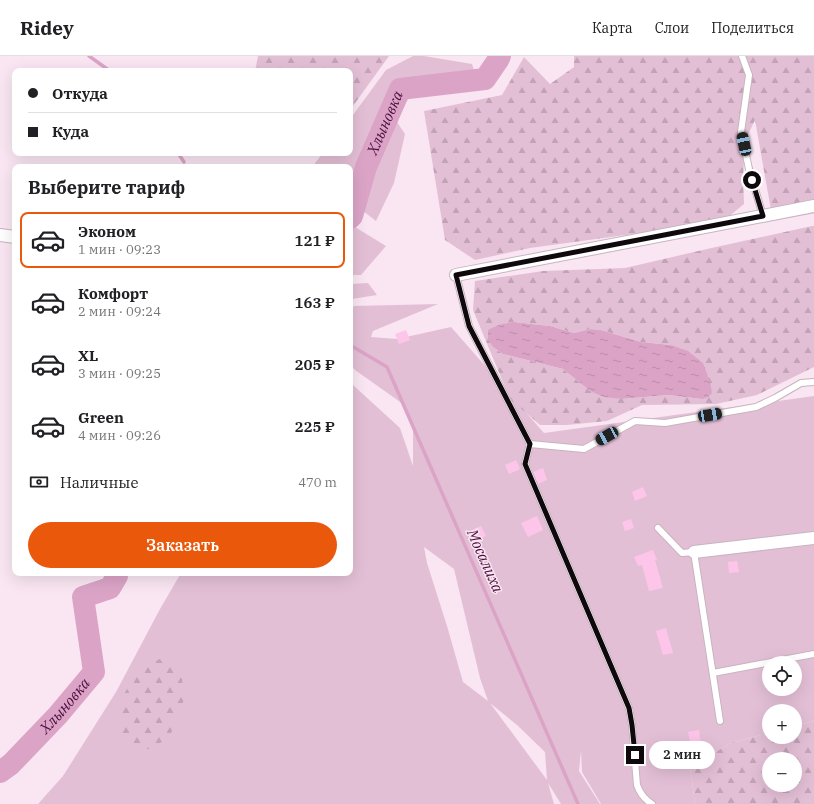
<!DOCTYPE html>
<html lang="ru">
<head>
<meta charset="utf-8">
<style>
	body { margin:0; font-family:"IBM Plex Serif",serif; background:#f6f6f6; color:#202124; height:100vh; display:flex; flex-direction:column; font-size:15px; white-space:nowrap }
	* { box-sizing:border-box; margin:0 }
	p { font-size:13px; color:#757577 }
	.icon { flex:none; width:22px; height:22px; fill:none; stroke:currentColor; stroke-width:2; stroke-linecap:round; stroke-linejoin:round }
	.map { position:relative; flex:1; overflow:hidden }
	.sheet { position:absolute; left:12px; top:108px; width:341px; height:412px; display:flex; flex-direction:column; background:#fff; border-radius:8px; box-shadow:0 4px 16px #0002 }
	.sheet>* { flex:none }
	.top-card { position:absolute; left:12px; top:12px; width:341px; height:88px; border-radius:8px; box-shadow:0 4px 16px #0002; display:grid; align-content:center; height:88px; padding:0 16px; background:#fff }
	.buttons { position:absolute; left:762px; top:600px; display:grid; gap:8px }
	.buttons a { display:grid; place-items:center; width:40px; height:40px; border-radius:50%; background:#fff; box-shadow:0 4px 16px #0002; font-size:20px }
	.end { position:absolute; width:18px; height:18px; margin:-9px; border:5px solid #0f090d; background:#fff; box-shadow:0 0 0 2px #fff }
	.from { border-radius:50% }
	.bubble { position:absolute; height:28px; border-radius:14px; background:#fff; box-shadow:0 4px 16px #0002; font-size:13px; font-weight:600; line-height:28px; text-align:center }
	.car { position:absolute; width:12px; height:24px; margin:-12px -6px; border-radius:5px; box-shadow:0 0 3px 1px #0007; background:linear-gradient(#222 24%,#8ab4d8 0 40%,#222 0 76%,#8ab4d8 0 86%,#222 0) }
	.top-card b { display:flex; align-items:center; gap:14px; height:38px; font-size:15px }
	.top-card b+b { border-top:1px solid #e0e0e0 }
	.top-card i { width:10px; height:10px; background:#202124 }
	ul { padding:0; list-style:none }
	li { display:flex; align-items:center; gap:12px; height:56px; margin:0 8px 6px; padding:0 8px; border:2px solid transparent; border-radius:8px }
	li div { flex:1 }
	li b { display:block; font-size:15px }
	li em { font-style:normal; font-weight:600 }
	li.selected { border-color:#ea580c }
	li>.icon { width:36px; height:36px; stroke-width:1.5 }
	h2 { padding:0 16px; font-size:18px; line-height:48px }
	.pay { display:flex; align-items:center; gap:10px; height:44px; padding:0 16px; font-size:15px }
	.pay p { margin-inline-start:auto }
	.primary-button { display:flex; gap:8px; margin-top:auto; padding:8px 16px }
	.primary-button a { flex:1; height:46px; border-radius:24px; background:#ea580c; color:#fff; font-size:16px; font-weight:600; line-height:46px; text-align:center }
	header { display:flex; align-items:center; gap:24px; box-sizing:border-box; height:56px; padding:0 20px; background:#fff; border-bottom:1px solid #e0e0e0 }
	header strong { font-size:19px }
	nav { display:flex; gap:22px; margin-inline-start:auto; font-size:14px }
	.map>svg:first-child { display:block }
</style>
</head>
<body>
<header>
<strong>Ridey</strong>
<nav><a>Карта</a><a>Слои</a><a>Поделиться</a></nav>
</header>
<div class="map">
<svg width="814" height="748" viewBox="0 0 814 748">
	<defs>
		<pattern id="forest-firs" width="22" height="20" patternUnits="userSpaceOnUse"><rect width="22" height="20" fill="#e3bfd6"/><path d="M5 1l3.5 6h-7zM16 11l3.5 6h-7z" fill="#c2a3b6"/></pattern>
		<pattern id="water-ripples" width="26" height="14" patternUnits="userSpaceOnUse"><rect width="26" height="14" fill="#dba4c7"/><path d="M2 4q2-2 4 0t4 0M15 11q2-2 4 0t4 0" fill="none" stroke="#bb8caa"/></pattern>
	</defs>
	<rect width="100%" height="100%" fill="#f9e6f2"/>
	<!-- green -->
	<g fill="#e3bfd6" fill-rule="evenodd">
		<path d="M413 0H424L472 8 479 30 440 38 409 42 395 63 405 78 394 127 376 165 350 145V111H312L323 97H350V63L386 14Z"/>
		<path d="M350 168 386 190 361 219H350Z"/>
		<path d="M368 227 377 239 352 243 350 247V228Z"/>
		<path d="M438 248 373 275 371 281 397 283 451 271 544 377 814 340V665L795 670V655H769V677L731 687 690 710 695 748H601L582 716 581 695 579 715 600 748H561L548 727 554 748H38L63 720 116 636 160 553 181 517H350V327L353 329 400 372 413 410V368L403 348 355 314 350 308V255L354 250ZM424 491 454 513 480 622 488 645 463 626 447 570 427 507ZM769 607H795V633H769ZM490 647 517 669 545 696 547 724Z"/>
	</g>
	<!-- forest -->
	<g fill="url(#forest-firs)" fill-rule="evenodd">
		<path d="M258 0H389L350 54V15H255Z"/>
		<path d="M574 0H814V154L805 158 771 154 755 64 745 85 743 123 744 148 727 162 699 169 530 192 475 204 445 184 424 55 502 39 524 1 550 28 574 11Z"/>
		<path d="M812 170H814V311L757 339 716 348 642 349 607 365 567 369H540L510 343 473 254 475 225 543 215 625 212 707 193ZM514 266 550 270 574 277 590 273 601 274 641 286 671 289 702 343 668 339 622 343 590 335 563 313 503 298 493 291 505 267Z"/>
		<path d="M160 603 173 610 182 623 184 639 182 655 176 669 167 683 149 693 133 694 125 687 120 672V646L130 627 137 617 150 607Z"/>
		<path d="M814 665V748H695L690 710 731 687 769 677V681H795V670ZM769 703H795V729H769Z"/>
	</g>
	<!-- water -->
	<path fill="url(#water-ripples)" d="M514 266 550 270 574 277 590 273 601 274 641 286 671 289 688 295 703 307 710 326 712 337 708 341 702 343 668 339 622 343 604 341 590 335 563 313 503 298 493 291 488 283V274C497 269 504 267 514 266Z"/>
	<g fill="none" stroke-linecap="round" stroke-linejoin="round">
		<!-- stream -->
		<g stroke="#dba4c7" stroke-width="3.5">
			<path d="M89 0 110 15"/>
			<path d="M178 97 184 106"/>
			<path d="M350 289 387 311 578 748"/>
		</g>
		<!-- river -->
		<g stroke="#dba4c7" stroke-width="22">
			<path id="s1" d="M350 162 352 160 366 111 400 33 485 23 498 4 500 0"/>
			<path id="s2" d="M0 716 11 708 58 659 94 616 83 541 110 532 117 520V517"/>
		</g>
	</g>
	<!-- building -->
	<g fill="#fdc5e9">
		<path d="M406 274 410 284 399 288 395 278Z"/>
		<path d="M516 404 520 413 509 418 505 409Z"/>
		<path d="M543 412 547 424 538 428 533 416Z"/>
		<path d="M643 431 647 440 635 445 632 436Z"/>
		<path d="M537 460 543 474 528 481 521 467Z"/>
		<path d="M631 463 634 472 625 475 622 466Z"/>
		<path d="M481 470 486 480 476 485 472 474Z"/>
		<path d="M653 494 657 504H655L663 532 649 535 642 509 638 510 634 501Z"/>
		<path d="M737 505 739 516 729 517 728 506Z"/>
		<path d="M666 572 673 597 663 599 656 575Z"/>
		<path d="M699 674 701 689 691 690 688 676Z"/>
	</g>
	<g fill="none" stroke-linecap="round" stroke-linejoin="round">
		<defs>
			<g id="service">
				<path d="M742 0 749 19 741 76 749 113 763 160"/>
				<path d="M456 219 469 270 530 388 584 393 635 365 665 367 756 351 775 342 801 327 814 326"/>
				<path d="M530 388 525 408 629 652 632 669 637 729C640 738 644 743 652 748"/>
				<path d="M658 472 682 497 694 496 720 665"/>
				<path d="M713 617 814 598"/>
			</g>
			<g id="minor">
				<path d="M0 179 15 181"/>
				<path d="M456 219 814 150"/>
				<path d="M694 496 814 482"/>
			</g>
		</defs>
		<!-- service casing -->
		<use href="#service" stroke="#c7b4bf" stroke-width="8"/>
		<!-- minor casing -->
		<use href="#minor" stroke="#c7b4bf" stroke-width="14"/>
		<!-- service -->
		<use href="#service" stroke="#fff" stroke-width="6"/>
		<!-- minor -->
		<use href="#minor" stroke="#fff" stroke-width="12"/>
	</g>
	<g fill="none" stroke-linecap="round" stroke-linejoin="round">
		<!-- route -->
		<path stroke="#0f090d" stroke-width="5" d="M635 699 632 669 629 652 525 408 530 388 469 270 456 219 763 160 752 124"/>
	</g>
	<g text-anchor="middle" stroke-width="3" stroke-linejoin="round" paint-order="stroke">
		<!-- water labels -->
		<g font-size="15" font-style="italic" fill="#4d0d3d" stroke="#f9e6f2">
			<text dy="5" stroke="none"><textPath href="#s1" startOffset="102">Хлыновка</textPath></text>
			<text transform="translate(485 505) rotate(66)" y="5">Мосалиха</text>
			<text dy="5" stroke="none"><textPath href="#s2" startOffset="93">Хлыновка</textPath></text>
		</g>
	</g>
</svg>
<div class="buttons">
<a><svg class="icon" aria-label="locate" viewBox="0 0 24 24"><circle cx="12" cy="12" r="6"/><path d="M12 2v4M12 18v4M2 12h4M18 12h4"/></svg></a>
<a>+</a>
<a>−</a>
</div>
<i class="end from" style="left:752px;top:124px"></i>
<i class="end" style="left:635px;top:699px"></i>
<div class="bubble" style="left:649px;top:685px;width:66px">2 мин</div>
<i class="car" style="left:744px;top:88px;rotate:348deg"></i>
<i class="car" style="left:710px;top:359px;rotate:80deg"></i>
<i class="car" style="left:607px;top:380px;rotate:241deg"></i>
<div class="top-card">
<b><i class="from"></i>Откуда</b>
<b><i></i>Куда</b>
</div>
<section class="sheet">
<h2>Выберите тариф</h2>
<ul>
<li class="selected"><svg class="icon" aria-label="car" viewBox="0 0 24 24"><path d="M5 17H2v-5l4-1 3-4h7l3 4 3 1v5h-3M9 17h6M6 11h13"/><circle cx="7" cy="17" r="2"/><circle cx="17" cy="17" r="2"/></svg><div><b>Эконом</b><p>1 мин · 09:23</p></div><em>121 ₽</em></li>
<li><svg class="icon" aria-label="car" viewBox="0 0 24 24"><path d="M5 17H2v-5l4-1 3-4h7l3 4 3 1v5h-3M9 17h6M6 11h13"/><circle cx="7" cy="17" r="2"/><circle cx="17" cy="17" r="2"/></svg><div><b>Комфорт</b><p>2 мин · 09:24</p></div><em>163 ₽</em></li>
<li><svg class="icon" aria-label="car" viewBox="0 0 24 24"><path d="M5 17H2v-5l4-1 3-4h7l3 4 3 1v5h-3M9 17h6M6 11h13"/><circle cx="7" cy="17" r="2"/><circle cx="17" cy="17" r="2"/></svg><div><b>XL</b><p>3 мин · 09:25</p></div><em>205 ₽</em></li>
<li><svg class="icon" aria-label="car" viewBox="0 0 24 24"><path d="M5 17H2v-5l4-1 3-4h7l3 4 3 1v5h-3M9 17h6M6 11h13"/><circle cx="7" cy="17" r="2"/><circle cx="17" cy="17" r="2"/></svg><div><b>Green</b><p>4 мин · 09:26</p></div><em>225 ₽</em></li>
</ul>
<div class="pay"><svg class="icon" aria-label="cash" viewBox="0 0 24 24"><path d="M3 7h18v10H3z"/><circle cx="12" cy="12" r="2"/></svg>Наличные<p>470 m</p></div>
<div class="primary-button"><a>Заказать</a></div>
</section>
</div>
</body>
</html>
